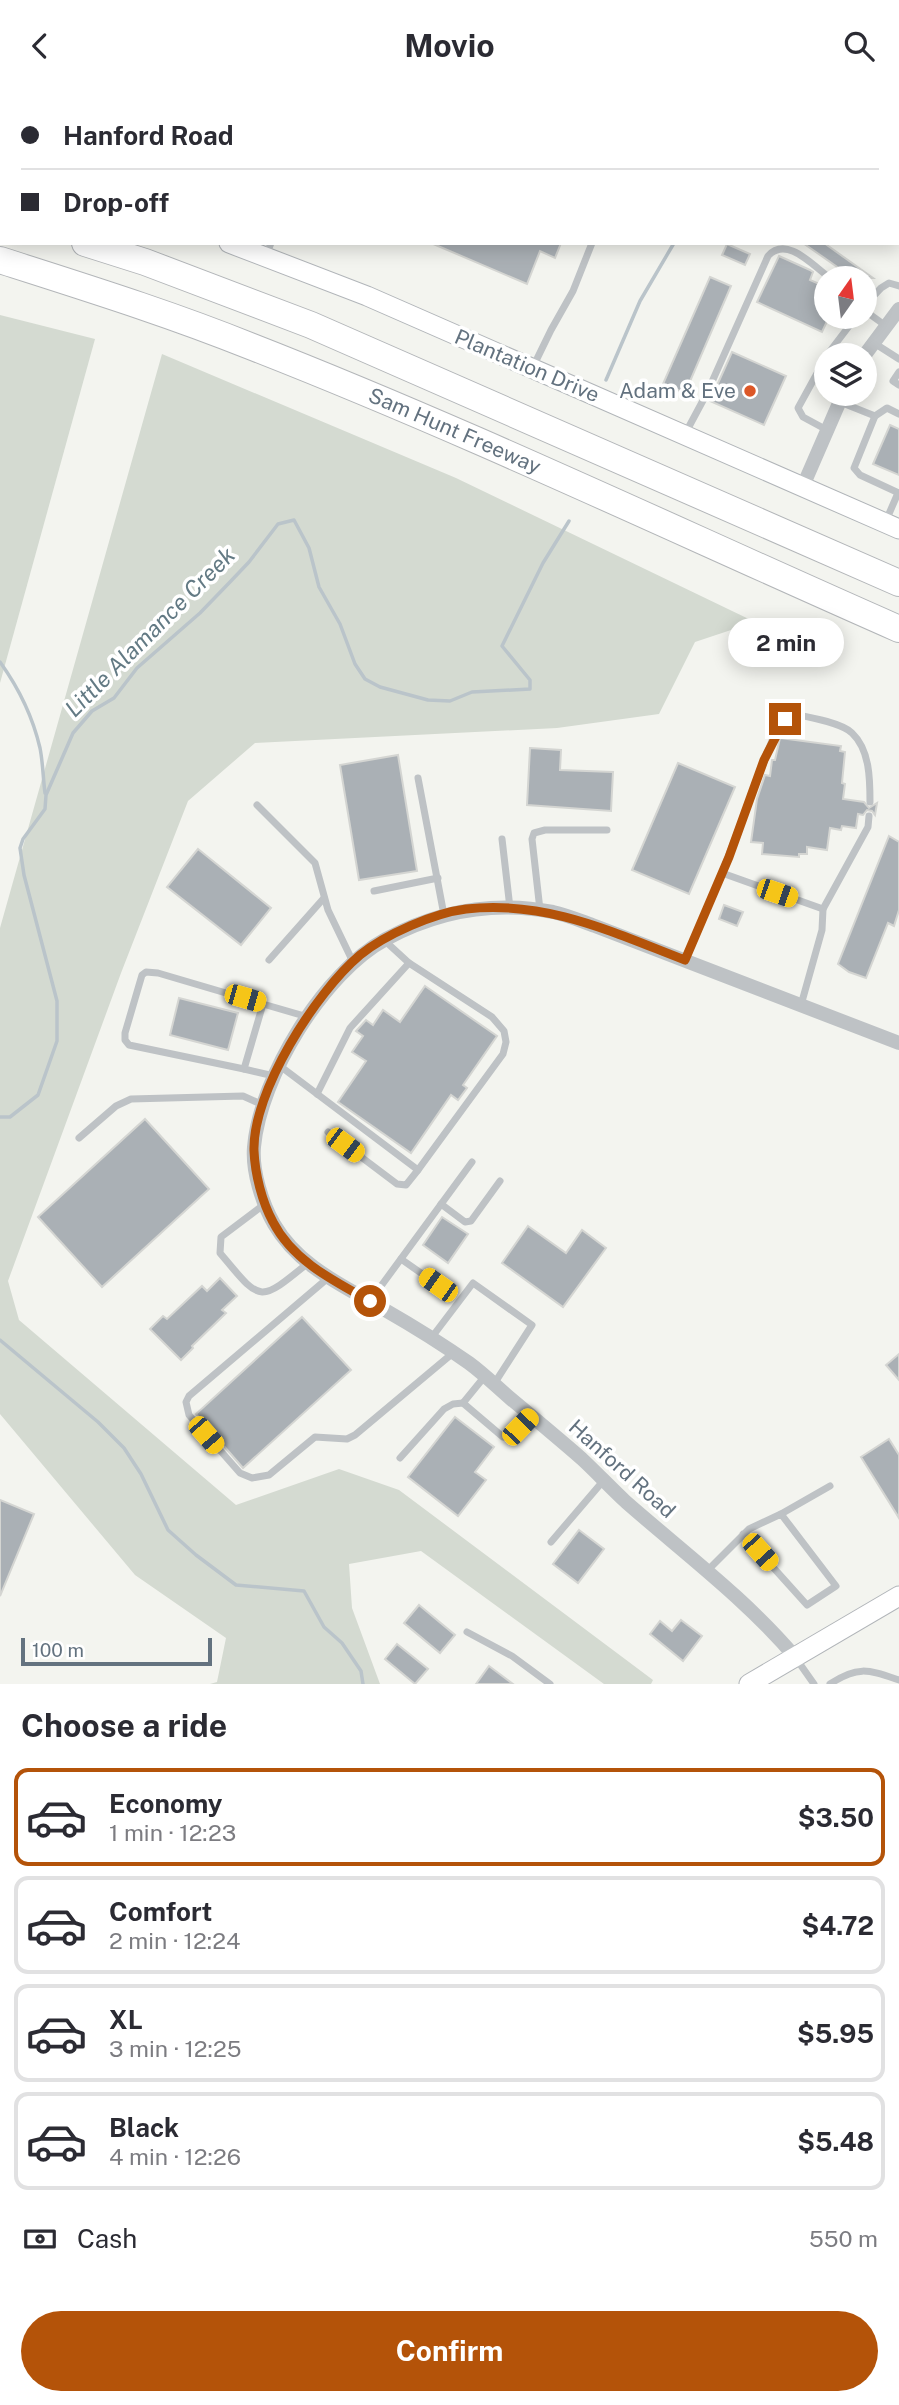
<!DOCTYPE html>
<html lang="en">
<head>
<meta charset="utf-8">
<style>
	body { margin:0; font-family:"Public Sans",sans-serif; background:#f7f7f7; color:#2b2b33; height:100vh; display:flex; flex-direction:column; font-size:26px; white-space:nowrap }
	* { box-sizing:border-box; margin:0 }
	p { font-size:23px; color:#7c7c81 }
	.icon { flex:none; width:38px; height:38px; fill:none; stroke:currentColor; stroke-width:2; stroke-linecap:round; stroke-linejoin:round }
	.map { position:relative; height:1593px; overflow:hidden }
	.details { display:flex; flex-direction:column; background:#fff; flex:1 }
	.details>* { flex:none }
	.top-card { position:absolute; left:0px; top:0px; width:900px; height:154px; box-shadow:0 4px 18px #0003; display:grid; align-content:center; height:154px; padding:0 21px; background:#fff }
	.needle { width:46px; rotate:14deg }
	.fabs { position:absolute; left:814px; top:175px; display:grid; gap:14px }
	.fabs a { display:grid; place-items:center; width:63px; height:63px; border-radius:50%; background:#fff; box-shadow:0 4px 18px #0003; font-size:35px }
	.scale { position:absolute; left:21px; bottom:18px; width:191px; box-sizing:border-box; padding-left:7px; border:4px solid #63727f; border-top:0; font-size:19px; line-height:24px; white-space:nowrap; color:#63727f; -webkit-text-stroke:5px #fff; paint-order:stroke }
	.end { position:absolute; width:32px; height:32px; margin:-16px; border:9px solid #b45309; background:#fff; box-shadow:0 0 0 4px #fff }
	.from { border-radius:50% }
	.bubble { position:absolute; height:49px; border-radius:24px; background:#fff; box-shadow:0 4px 18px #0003; font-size:23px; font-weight:700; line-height:49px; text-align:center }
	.car { position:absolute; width:21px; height:42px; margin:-21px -10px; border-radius:9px; box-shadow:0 0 5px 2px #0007; background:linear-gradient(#f5c518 24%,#345 0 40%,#f5c518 0 76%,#345 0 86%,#f5c518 0) }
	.top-card b { display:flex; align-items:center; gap:24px; height:66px; font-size:26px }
	.top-card b+b { border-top:2px solid #e1e1e2 }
	.top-card i { width:18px; height:18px; background:#2b2b33 }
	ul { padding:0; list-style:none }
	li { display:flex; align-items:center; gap:21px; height:98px; margin:0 14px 10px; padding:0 7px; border:4px solid #e1e1e2; border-radius:14px }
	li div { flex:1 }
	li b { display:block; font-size:26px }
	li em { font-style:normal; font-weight:700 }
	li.on { border-color:#b45309 }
	li>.icon { width:63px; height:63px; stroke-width:1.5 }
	h2 { padding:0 21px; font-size:32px; line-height:84px }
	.pay { display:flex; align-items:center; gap:18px; height:77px; padding:0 21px; font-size:26px }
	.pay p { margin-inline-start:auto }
	.cta { display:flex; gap:14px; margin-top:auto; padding:14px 21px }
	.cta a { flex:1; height:80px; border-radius:42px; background:#b45309; color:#fff; font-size:28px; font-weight:700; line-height:80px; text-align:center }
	header { display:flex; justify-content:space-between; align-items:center; height:91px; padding:0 21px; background:#fff; font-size:32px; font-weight:700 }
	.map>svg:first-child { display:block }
</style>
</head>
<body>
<header><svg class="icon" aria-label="back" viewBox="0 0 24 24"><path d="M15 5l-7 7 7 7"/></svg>Movio<svg class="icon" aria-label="search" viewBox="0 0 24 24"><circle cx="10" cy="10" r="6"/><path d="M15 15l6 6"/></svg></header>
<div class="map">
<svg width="899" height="1593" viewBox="0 0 899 1593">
	<rect width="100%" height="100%" fill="#f3f4ef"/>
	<!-- green -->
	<g fill="#d4dad1">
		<path d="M0 224 95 248 0 592Z"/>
		<path d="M162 263 456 387 755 531 695 551 659 623 557 637 255 652 188 710 121 882 8 1190 19 1229 236 1414 339 1378 399 1399 653 1589 651 1593H604L421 1460 349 1473 352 1517 380 1593H210L217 1591 226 1547 135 1484 0 1323V837Z"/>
	</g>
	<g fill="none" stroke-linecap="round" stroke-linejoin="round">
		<!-- stream -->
		<g stroke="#bac4ca" stroke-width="3.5">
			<path d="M829 2V0"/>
			<path d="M606 289 640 210 674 152"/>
			<path d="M0 571C18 596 33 627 40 657 43 672 43 687 45 702"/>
			<path d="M0 1026H10L38 1004 57 950V910L24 784 20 757 23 748 45 718 46 704 73 642 92 620 114 607 137 577 200 522 230 491 249 471 278 433 294 429 309 457 319 496 340 533 355 573 365 588 380 596 428 609 450 610 472 601 530 598V589L502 555 543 472 569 430"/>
			<path d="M0 1249 98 1331 124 1357 141 1383 168 1439 196 1464 236 1494 304 1500 324 1536 342 1552 361 1580 363 1593"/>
		</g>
	</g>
	<!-- building -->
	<g fill="#aab0b5" stroke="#d4d5d2" stroke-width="2">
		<path d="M431 152H561L555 167 540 160 527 193Z"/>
		<path d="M803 152H824L873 187H853Z"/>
		<path d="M727 153 750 163 745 174 722 164Z"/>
		<path d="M779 165 810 179 813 181 810 189 826 196V226H829L822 241 757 211Z"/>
		<path d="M710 186 731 195 685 302 663 293Z"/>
		<path d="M732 261 786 285 764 334 710 310Z"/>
		<path d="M890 334 899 338V384L873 373Z"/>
		<path d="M780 647 841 655 840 660 845 661 842 692 845 693 843 708 864 711 869 717 877 712 875 724 872 720 867 719 863 724 858 723 856 737 842 735 841 739 830 737 827 759 807 756V763H799V766L762 763 763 752 751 751 757 708 765 684 770 685 772 669H775Z"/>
		<path d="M530 657 561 659 560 679 613 681 611 720 527 714Z"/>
		<path d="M398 664 417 780 359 789 340 674Z"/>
		<path d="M678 672 735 696 689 803 632 779Z"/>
		<path d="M889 745 899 751V819L894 835 888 832 866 887 849 881 838 873Z"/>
		<path d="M198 758 271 817 241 854 167 796Z"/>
		<path d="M724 814 743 821 737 835 719 828Z"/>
		<path d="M425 895 497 945 463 994 467 997 458 1009 451 1004 411 1062 338 1011 366 970 352 961 363 945 356 940 366 929 373 934 383 919 400 931Z"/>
		<path d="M179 907 238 922 228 959 170 944Z"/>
		<path d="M145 1028 209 1098 102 1196 38 1126Z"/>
		<path d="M442 1126 468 1143 448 1172 423 1154Z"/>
		<path d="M528 1135 566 1162 582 1139 606 1157 563 1216 502 1172Z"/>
		<path d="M220 1187 237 1205 222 1219 226 1222 192 1255 193 1257 181 1269 150 1238 163 1225 167 1228 202 1195 207 1200Z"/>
		<path d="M302 1226 351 1279 243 1377 196 1323Z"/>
		<path d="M899 1263V1289L886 1274Z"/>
		<path d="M455 1326 494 1356 475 1381 486 1389 458 1425 408 1386Z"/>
		<path d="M889 1348 899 1364V1427L861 1366Z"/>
		<path d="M0 1409 34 1423 0 1505Z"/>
		<path d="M579 1439 604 1458 578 1492 553 1473Z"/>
		<path d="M419 1514 455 1544 440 1562 404 1532Z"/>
		<path d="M681 1529 702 1545 683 1570 650 1543 660 1530 672 1540Z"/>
		<path d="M397 1553 428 1578 415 1593 385 1568Z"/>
		<path d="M489 1575 513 1593H476Z"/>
	</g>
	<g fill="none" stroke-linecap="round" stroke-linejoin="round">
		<defs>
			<g id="secondary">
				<path d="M0 74 2 75"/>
				<path d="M229 152 367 205 899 438"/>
				<path d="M749 1593 899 1505"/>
			</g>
			<g id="highway">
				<path d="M0 127H2"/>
				<path d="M85 152 145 171 311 234 899 492"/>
				<path id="s1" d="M0 169C84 196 168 222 250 255 470 341 683 443 899 538"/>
			</g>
		</defs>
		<!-- secondary casing -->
		<use href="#secondary" stroke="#b1b5b9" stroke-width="21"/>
		<!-- highway casing -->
		<use href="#highway" stroke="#b3b6b9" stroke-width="28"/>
		<!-- lane -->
		<g stroke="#bec2c5" stroke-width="7">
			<path d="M9 2 10 0"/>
			<path d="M38 2V0"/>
			<path d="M95 2V0"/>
			<path d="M0 7H2"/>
			<path d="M898 30 899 31"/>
			<path d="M898 108 899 109"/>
			<path d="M266 165 271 152"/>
			<path d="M864 215 881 197 889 192 899 195"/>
			<path d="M864 219 886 235"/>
			<path d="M874 252 899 268"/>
			<path d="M827 264 856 226"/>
			<path d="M826 266 798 317 803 326 827 339"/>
			<path d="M533 276 551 239 573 200 592 152"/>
			<path d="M899 281 893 290 899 294"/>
			<path d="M840 311 875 325"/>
			<path d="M899 323 887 317 875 325 854 377 860 384 899 402"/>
			<path d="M685 343 707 302 768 165C787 144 813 175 830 187"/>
			<path d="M885 432 898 402"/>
			<path d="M418 687 444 824"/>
			<path d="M257 714 315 772 328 819 353 871"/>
			<path d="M502 748 510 817"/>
			<path d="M722 782 773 647 785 628 794 623C809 626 842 632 852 642 870 659 870 689 870 711"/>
			<path d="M374 800 438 787"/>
			<path d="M540 819 532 748 534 742 545 739H607"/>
			<path d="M269 869 324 807"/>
			<path d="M685 869 722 782 823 818 868 736 869 725"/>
			<path d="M801 914 822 839 823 818"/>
			<path d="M280 975 418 1079 503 963 506 951 504 940 492 926 409 872 384 849"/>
			<path d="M244 978 129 954 125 949V942L142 884 146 881 158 882 263 913"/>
			<path d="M274 985 244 978 263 913 308 926"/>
			<path d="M317 1003 350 937 409 872"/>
			<path d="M328 1041 397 1093 406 1094 418 1079"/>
			<path d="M79 1047 116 1015 131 1008 243 1005 263 1014"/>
			<path d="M266 1112 221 1146 220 1162C261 1211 258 1213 308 1172"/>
			<path d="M441 1113 465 1131 471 1130 500 1090"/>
			<path d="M401 1168 438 1194"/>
			<path d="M328 1187 189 1305 186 1311 189 1324 240 1382 252 1387 269 1384 315 1346 347 1348 355 1344 453 1262"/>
			<path d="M370 1210 472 1071"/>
			<path d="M432 1246 473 1192 532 1234 494 1293"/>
			<path d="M463 1312 485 1285"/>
			<path d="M400 1367 444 1318 453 1313 463 1312 503 1346 509 1347 531 1325"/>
			<path d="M781 1423 830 1395"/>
			<path d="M551 1451 604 1389"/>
			<path d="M707 1480 749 1438 781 1423 836 1495 807 1514 743 1443"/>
			<path d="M467 1541 512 1565 550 1593"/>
			<path d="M795 1566 814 1593"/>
			<path d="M830 1593C858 1574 869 1579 899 1589"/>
		</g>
		<!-- street -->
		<g stroke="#bec2c5" stroke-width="14">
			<path d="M864 265 899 218"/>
			<path d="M803 395 843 303"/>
			<path d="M795 1566C746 1508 683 1461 626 1411 611 1397 597 1382 582 1368 559 1348 535 1328 511 1308 497 1296 484 1283 469 1272 442 1253 413 1235 385 1219 344 1195 299 1176 274 1133 262 1112 252 1080 254 1056 260 986 324 881 386 848 438 820 495 810 553 821 567 824 581 830 595 835L899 952"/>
		</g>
		<!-- secondary -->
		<use href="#secondary" stroke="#fff" stroke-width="19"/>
		<!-- highway -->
		<use href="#highway" stroke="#fff" stroke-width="26"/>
	</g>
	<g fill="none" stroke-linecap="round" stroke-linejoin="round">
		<!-- route -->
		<path stroke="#b45309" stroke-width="9" d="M370 1210C334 1190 293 1170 273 1131 262 1111 255 1083 254 1060 252 1001 316 901 360 864 386 843 434 822 466 818 547 809 612 841 685 869L729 766 764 669 785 628"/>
	</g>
	<!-- markers -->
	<circle fill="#dc5727" stroke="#fff" stroke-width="2.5" cx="750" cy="300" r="7"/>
	<g text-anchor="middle" stroke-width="7" stroke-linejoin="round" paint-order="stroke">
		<!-- street labels -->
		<g font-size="21" fill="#63727f" stroke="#fff">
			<text transform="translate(527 275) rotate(23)" y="7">Plantation Drive</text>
			<text dy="7" stroke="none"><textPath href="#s1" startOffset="486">Sam Hunt Freeway</textPath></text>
			<text transform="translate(622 1378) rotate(42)" y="7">Hanford Road</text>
		</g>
		<!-- poi labels -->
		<g font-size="21" fill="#63727f" stroke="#fff" text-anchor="end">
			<text x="736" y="307">Adam &amp; Eve</text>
		</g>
		<!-- water labels -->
		<g font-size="23" font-style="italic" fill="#637a84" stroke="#fff">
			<text transform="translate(150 541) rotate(-45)" y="8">Little Alamance Creek</text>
		</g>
	</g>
</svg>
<div class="fabs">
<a><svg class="needle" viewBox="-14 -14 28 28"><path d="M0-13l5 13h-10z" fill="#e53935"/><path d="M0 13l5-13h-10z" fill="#7c7c81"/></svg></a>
<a><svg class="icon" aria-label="layers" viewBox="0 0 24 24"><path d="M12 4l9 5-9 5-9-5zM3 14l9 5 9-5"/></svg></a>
</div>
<div class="scale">100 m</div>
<i class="end from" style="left:370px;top:1210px"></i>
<i class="end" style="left:785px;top:628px"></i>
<div class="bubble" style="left:728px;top:527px;width:116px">2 min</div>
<i class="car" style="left:777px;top:802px;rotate:109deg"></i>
<i class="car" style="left:245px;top:907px;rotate:106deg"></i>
<i class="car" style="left:345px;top:1054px;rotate:127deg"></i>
<i class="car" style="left:438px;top:1194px;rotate:305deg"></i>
<i class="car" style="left:520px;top:1336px;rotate:44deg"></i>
<i class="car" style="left:206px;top:1344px;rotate:139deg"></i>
<i class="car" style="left:760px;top:1461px;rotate:138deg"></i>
<div class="top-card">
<b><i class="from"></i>Hanford Road</b>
<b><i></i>Drop-off</b>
</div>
</div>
<section class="details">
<h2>Choose a ride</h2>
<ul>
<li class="on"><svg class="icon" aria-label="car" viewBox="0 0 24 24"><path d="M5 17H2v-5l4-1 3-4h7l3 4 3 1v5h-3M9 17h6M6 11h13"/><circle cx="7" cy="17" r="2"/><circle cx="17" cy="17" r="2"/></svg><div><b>Economy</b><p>1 min · 12:23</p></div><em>$3.50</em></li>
<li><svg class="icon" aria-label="car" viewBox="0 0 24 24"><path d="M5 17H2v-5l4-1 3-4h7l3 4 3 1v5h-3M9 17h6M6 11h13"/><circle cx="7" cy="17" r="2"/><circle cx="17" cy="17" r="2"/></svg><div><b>Comfort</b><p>2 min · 12:24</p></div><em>$4.72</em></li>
<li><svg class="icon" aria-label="car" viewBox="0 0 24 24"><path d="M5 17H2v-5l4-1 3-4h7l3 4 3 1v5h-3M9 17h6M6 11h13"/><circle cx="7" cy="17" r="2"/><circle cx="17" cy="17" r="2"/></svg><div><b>XL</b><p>3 min · 12:25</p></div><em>$5.95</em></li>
<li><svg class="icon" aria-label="car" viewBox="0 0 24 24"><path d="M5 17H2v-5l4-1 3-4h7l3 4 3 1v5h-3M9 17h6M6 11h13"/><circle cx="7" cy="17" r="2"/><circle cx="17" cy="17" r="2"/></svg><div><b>Black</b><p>4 min · 12:26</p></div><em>$5.48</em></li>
</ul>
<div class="pay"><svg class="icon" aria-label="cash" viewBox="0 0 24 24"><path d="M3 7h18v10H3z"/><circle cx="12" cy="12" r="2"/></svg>Cash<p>550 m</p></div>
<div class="cta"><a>Confirm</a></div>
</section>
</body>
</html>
